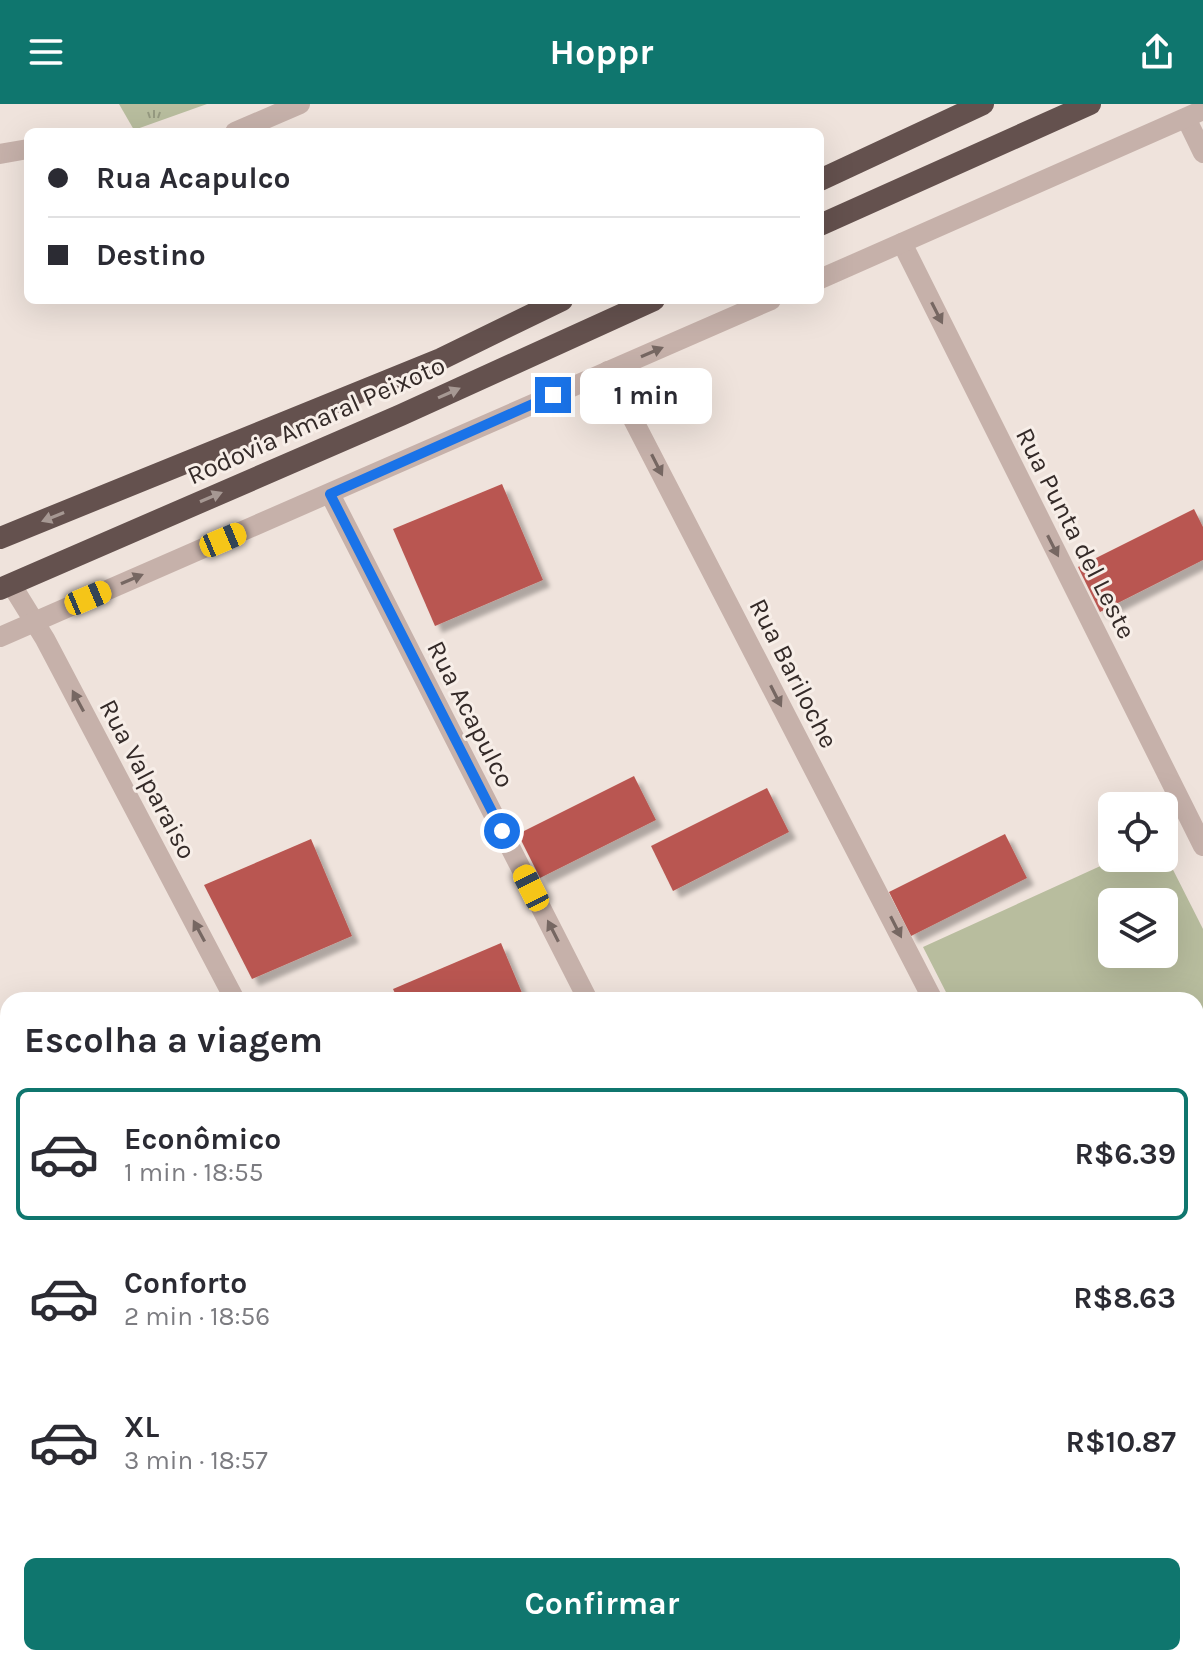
<!DOCTYPE html>
<html lang="pt">
<head>
<meta charset="utf-8">
<style>
	body { margin:0; font-family:Karla,sans-serif; background:#f7f7f7; color:#2b2b33; height:100vh; display:flex; flex-direction:column; font-size:30px; white-space:nowrap }
	* { box-sizing:border-box; margin:0 }
	p { font-size:26px; color:#7c7c81 }
	.icon { flex:none; width:44px; height:44px; fill:none; stroke:currentColor; stroke-width:2; stroke-linecap:round; stroke-linejoin:round }
	.map { position:relative; flex:1; overflow:hidden }
	.panel { position:absolute; left:0px; top:888px; width:1204px; height:674px; display:flex; flex-direction:column; background:#fff; border-radius:24px 24px 0 0; box-shadow:0 8px 32px #0002 }
	.panel>* { flex:none }
	.banner { position:absolute; left:24px; top:24px; width:800px; height:176px; border-radius:12px; box-shadow:0 8px 32px #0002; display:grid; align-content:center; height:176px; padding:0 24px; background:#fff }
	.buttons { position:absolute; left:1098px; top:688px; display:grid; gap:16px }
	.buttons a { display:grid; place-items:center; width:80px; height:80px; border-radius:12px; background:#fff; box-shadow:0 8px 32px #0002; font-size:40px }
	.end { position:absolute; width:36px; height:36px; margin:-18px; border:10px solid #1a73e8; background:#fff; box-shadow:0 0 0 4px #fff }
	.from { border-radius:50% }
	.bubble { position:absolute; height:56px; border-radius:12px; background:#fff; box-shadow:0 8px 32px #0002; font-size:26px; font-weight:700; line-height:56px; text-align:center }
	.car { position:absolute; width:24px; height:48px; margin:-24px -12px; border-radius:10px; box-shadow:0 0 6px 2px #0007; background:linear-gradient(#f5c518 24%,#345 0 40%,#f5c518 0 76%,#345 0 86%,#f5c518 0) }
	.banner b { display:flex; align-items:center; gap:28px; height:76px; font-size:30px }
	.banner b+b { border-top:2px solid #e1e1e2 }
	.banner i { width:20px; height:20px; background:#2b2b33 }
	ul { padding:0; list-style:none }
	li { display:flex; align-items:center; gap:24px; height:132px; margin:0 16px 12px; padding:0 8px; border:4px solid transparent; border-radius:12px }
	li div { flex:1 }
	li b { display:block; font-size:30px }
	li em { font-style:normal; font-weight:700 }
	li.active { border-color:#0f766e }
	li>.icon { width:72px; height:72px; stroke-width:1.5 }
	h2 { padding:0 24px; font-size:36px; line-height:96px }
	.button { display:flex; gap:16px; margin-top:auto; padding:16px 24px }
	.button a { flex:1; height:92px; border-radius:12px; background:#0f766e; color:#fff; font-size:32px; font-weight:700; line-height:92px; text-align:center }
	header { display:flex; justify-content:space-between; align-items:center; height:104px; padding:0 24px; background:#0f766e; color:#fff; font-size:36px; font-weight:700 }
	.map>svg:first-child { display:block }
</style>
</head>
<body>
<header><svg class="icon" aria-label="menu" viewBox="0 0 24 24"><path d="M4 6h16M4 12h16M4 18h16"/></svg>Hoppr<svg class="icon" aria-label="share" viewBox="0 0 24 24"><path d="M12 15V3M7 8l5-5 5 5M5 13v7h14v-7"/></svg></header>
<div class="map">
<svg width="1203" height="1561" viewBox="0 0 1203 1561">
	<defs>
		<pattern id="grass-tufts" width="24" height="20" patternUnits="userSpaceOnUse" patternTransform="scale(2)"><rect width="24" height="20" fill="#b8bd9e"/><path d="M3 7l-1-3M5 7V3M7 7l1-3M15 17l-1-3M17 17v-4M19 17l1-3" fill="none" stroke="#969a81"/></pattern>
		<pattern id="sand-dots" width="8" height="8" patternUnits="userSpaceOnUse" patternTransform="scale(2)"><rect width="8" height="8" fill="#e7cdb6"/><path d="M2 2h.1M6 6h.1" fill="none" stroke="#c7b09c" stroke-width="1.8" stroke-linecap="round"/></pattern>
		<filter id="shadow"><feDropShadow dx="7" dy="7" stdDeviation="2" flood-color="#0004"/></filter>
	</defs>
	<rect width="100%" height="100%" fill="#efe3dc"/>
	<!-- grass -->
	<g fill="url(#grass-tufts)">
		<path d="M119 0H207L134 26Z"/>
		<path d="M0 1010 8 1019V1554H496L502 1561H0Z"/>
		<path d="M761 1554H873L861 1561H750Z"/>
	</g>
	<!-- sand -->
	<g fill="url(#sand-dots)">
		<path d="M1203 1301V1524L1196 1529V1307Z"/>
		<path d="M873 1554H1159L1149 1561H861Z"/>
	</g>
	<!-- pitch -->
	<path fill="#b8bd9e" fill-rule="evenodd" d="M1164 748 1203 825V1176L1196 1181V896H950L923 843 1118 754H1164ZM1112 798H1164V850H1112Z"/>
	<!-- building -->
	<g fill="#b95751" filter="url(#shadow)">
		<path d="M502 380 543 476 435 522 393 425Z"/>
		<path d="M1194 405 1203 423V456L1100 508 1078 463Z"/>
		<path d="M634 672 656 716 540 774 518 730Z"/>
		<path d="M767 684 789 728 673 787 651 742Z"/>
		<path d="M1005 730 1027 774 911 832 889 788Z"/>
		<path d="M311 735 352 832 252 875 204 781Z"/>
		<path d="M501 839 525 896H398L393 885Z"/>
		<path d="M1203 977V1138L1196 1128V983Z"/>
		<path d="M600 1554H642L628 1561H604Z"/>
	</g>
	<g fill="none" stroke-linecap="round" stroke-linejoin="round">
		<!-- path -->
		<path stroke="#b29b94" stroke-width="5" stroke-dasharray="4 4" stroke-linecap="butt" d="M552 1554 556 1561"/>
		<!-- pedestrian -->
		<g stroke="#c6b1aa" stroke-width="20">
			<path d="M1196 1231 1203 1226"/>
			<path d="M522 1554 523 1561"/>
			<path d="M746 1561 757 1554"/>
		</g>
		<!-- minor -->
		<g stroke="#c6b1aa" stroke-width="20">
			<path d="M1186 14 1203 49"/>
			<path d="M235 28 300 0"/>
			<path d="M0 50 28 45"/>
			<path d="M902 139 1203 742"/>
			<path d="M608 267 933 896"/>
			<path d="M330 390 588 896"/>
		</g>
		<!-- tertiary -->
		<g stroke="#c6b1aa" stroke-width="20">
			<path d="M820 175 1203 6"/>
			<path d="M11 480 45 535 235 896"/>
			<path d="M0 533 771 196"/>
			<path d="M1196 1215 1203 1210"/>
			<path d="M582 1554 586 1561"/>
			<path d="M703 1561 715 1554"/>
		</g>
		<!-- trunk -->
		<g stroke="#64514e" stroke-width="22">
			<path d="M820 76 983 0"/>
			<path d="M820 121 1090 0"/>
			<path d="M0 434 441 255 562 196"/>
			<path d="M0 485 401 311 654 196"/>
		</g>
	</g>
	<!-- one-way arrows -->
	<defs><path id="oneway-solid" d="M-6-.8H1V-3.2L6.5 0L1 3.2V.8H-6Z" transform="scale(2)"/></defs>
	<g fill="#766762">
		<use href="#oneway-solid" transform="translate(937 209) rotate(63)"/>
		<use href="#oneway-solid" transform="translate(652 248) rotate(-23)"/>
		<use href="#oneway-solid" transform="translate(657 361) rotate(63)"/>
		<use href="#oneway-solid" transform="translate(1053 442) rotate(63)"/>
		<use href="#oneway-solid" transform="translate(132 475) rotate(-23)"/>
		<use href="#oneway-solid" transform="translate(776 592) rotate(63)"/>
		<use href="#oneway-solid" transform="translate(78 597) rotate(-118)"/>
		<use href="#oneway-solid" transform="translate(896 823) rotate(63)"/>
		<use href="#oneway-solid" transform="translate(199 827) rotate(-118)"/>
		<use href="#oneway-solid" transform="translate(553 827) rotate(-117)"/>
	</g>
	<g fill="#a69893">
		<use href="#oneway-solid" transform="translate(449 289) rotate(-24)"/>
		<use href="#oneway-solid" transform="translate(211 393) rotate(-23)"/>
		<use href="#oneway-solid" transform="translate(53 413) rotate(158)"/>
	</g>
	<g fill="none" stroke-linecap="round" stroke-linejoin="round">
		<!-- route -->
		<path stroke="#1a73e8" stroke-width="10" d="M502 727 330 390 553 291"/>
	</g>
	<g text-anchor="middle" stroke-width="6" stroke-linejoin="round" paint-order="stroke">
		<!-- street labels -->
		<g font-size="26" fill="#342a28" stroke="#f7eee8">
			<text transform="translate(316 316) rotate(-24)" y="9">Rodovia Amaral Peixoto</text>
			<text transform="translate(1076 429) rotate(63)" y="9">Rua Punta del Leste</text>
			<text transform="translate(794 569) rotate(63)" y="9">Rua Bariloche</text>
			<text transform="translate(471 610) rotate(63)" y="9">Rua Acapulco</text>
			<text transform="translate(148 675) rotate(62)" y="9">Rua Valparaiso</text>
		</g>
	</g>
</svg>
<div class="buttons">
<a><svg class="icon" aria-label="locate" viewBox="0 0 24 24"><circle cx="12" cy="12" r="6"/><path d="M12 2v4M12 18v4M2 12h4M18 12h4"/></svg></a>
<a><svg class="icon" aria-label="layers" viewBox="0 0 24 24"><path d="M12 4l9 5-9 5-9-5zM3 14l9 5 9-5"/></svg></a>
</div>
<i class="end from" style="left:502px;top:727px"></i>
<i class="end" style="left:553px;top:291px"></i>
<div class="bubble" style="left:580px;top:264px;width:132px">1 min</div>
<i class="car" style="left:223px;top:436px;rotate:67deg"></i>
<i class="car" style="left:88px;top:494px;rotate:67deg"></i>
<i class="car" style="left:531px;top:784px;rotate:333deg"></i>
<div class="banner">
<b><i class="from"></i>Rua Acapulco</b>
<b><i></i>Destino</b>
</div>
<section class="panel">
<h2>Escolha a viagem</h2>
<ul>
<li class="active"><svg class="icon" aria-label="car" viewBox="0 0 24 24"><path d="M5 17H2v-5l4-1 3-4h7l3 4 3 1v5h-3M9 17h6M6 11h13"/><circle cx="7" cy="17" r="2"/><circle cx="17" cy="17" r="2"/></svg><div><b>Econômico</b><p>1 min · 18:55</p></div><em>R$6.39</em></li>
<li><svg class="icon" aria-label="car" viewBox="0 0 24 24"><path d="M5 17H2v-5l4-1 3-4h7l3 4 3 1v5h-3M9 17h6M6 11h13"/><circle cx="7" cy="17" r="2"/><circle cx="17" cy="17" r="2"/></svg><div><b>Conforto</b><p>2 min · 18:56</p></div><em>R$8.63</em></li>
<li><svg class="icon" aria-label="car" viewBox="0 0 24 24"><path d="M5 17H2v-5l4-1 3-4h7l3 4 3 1v5h-3M9 17h6M6 11h13"/><circle cx="7" cy="17" r="2"/><circle cx="17" cy="17" r="2"/></svg><div><b>XL</b><p>3 min · 18:57</p></div><em>R$10.87</em></li>
</ul>
<div class="button"><a>Confirmar</a></div>
</section>
</div>
</body>
</html>
